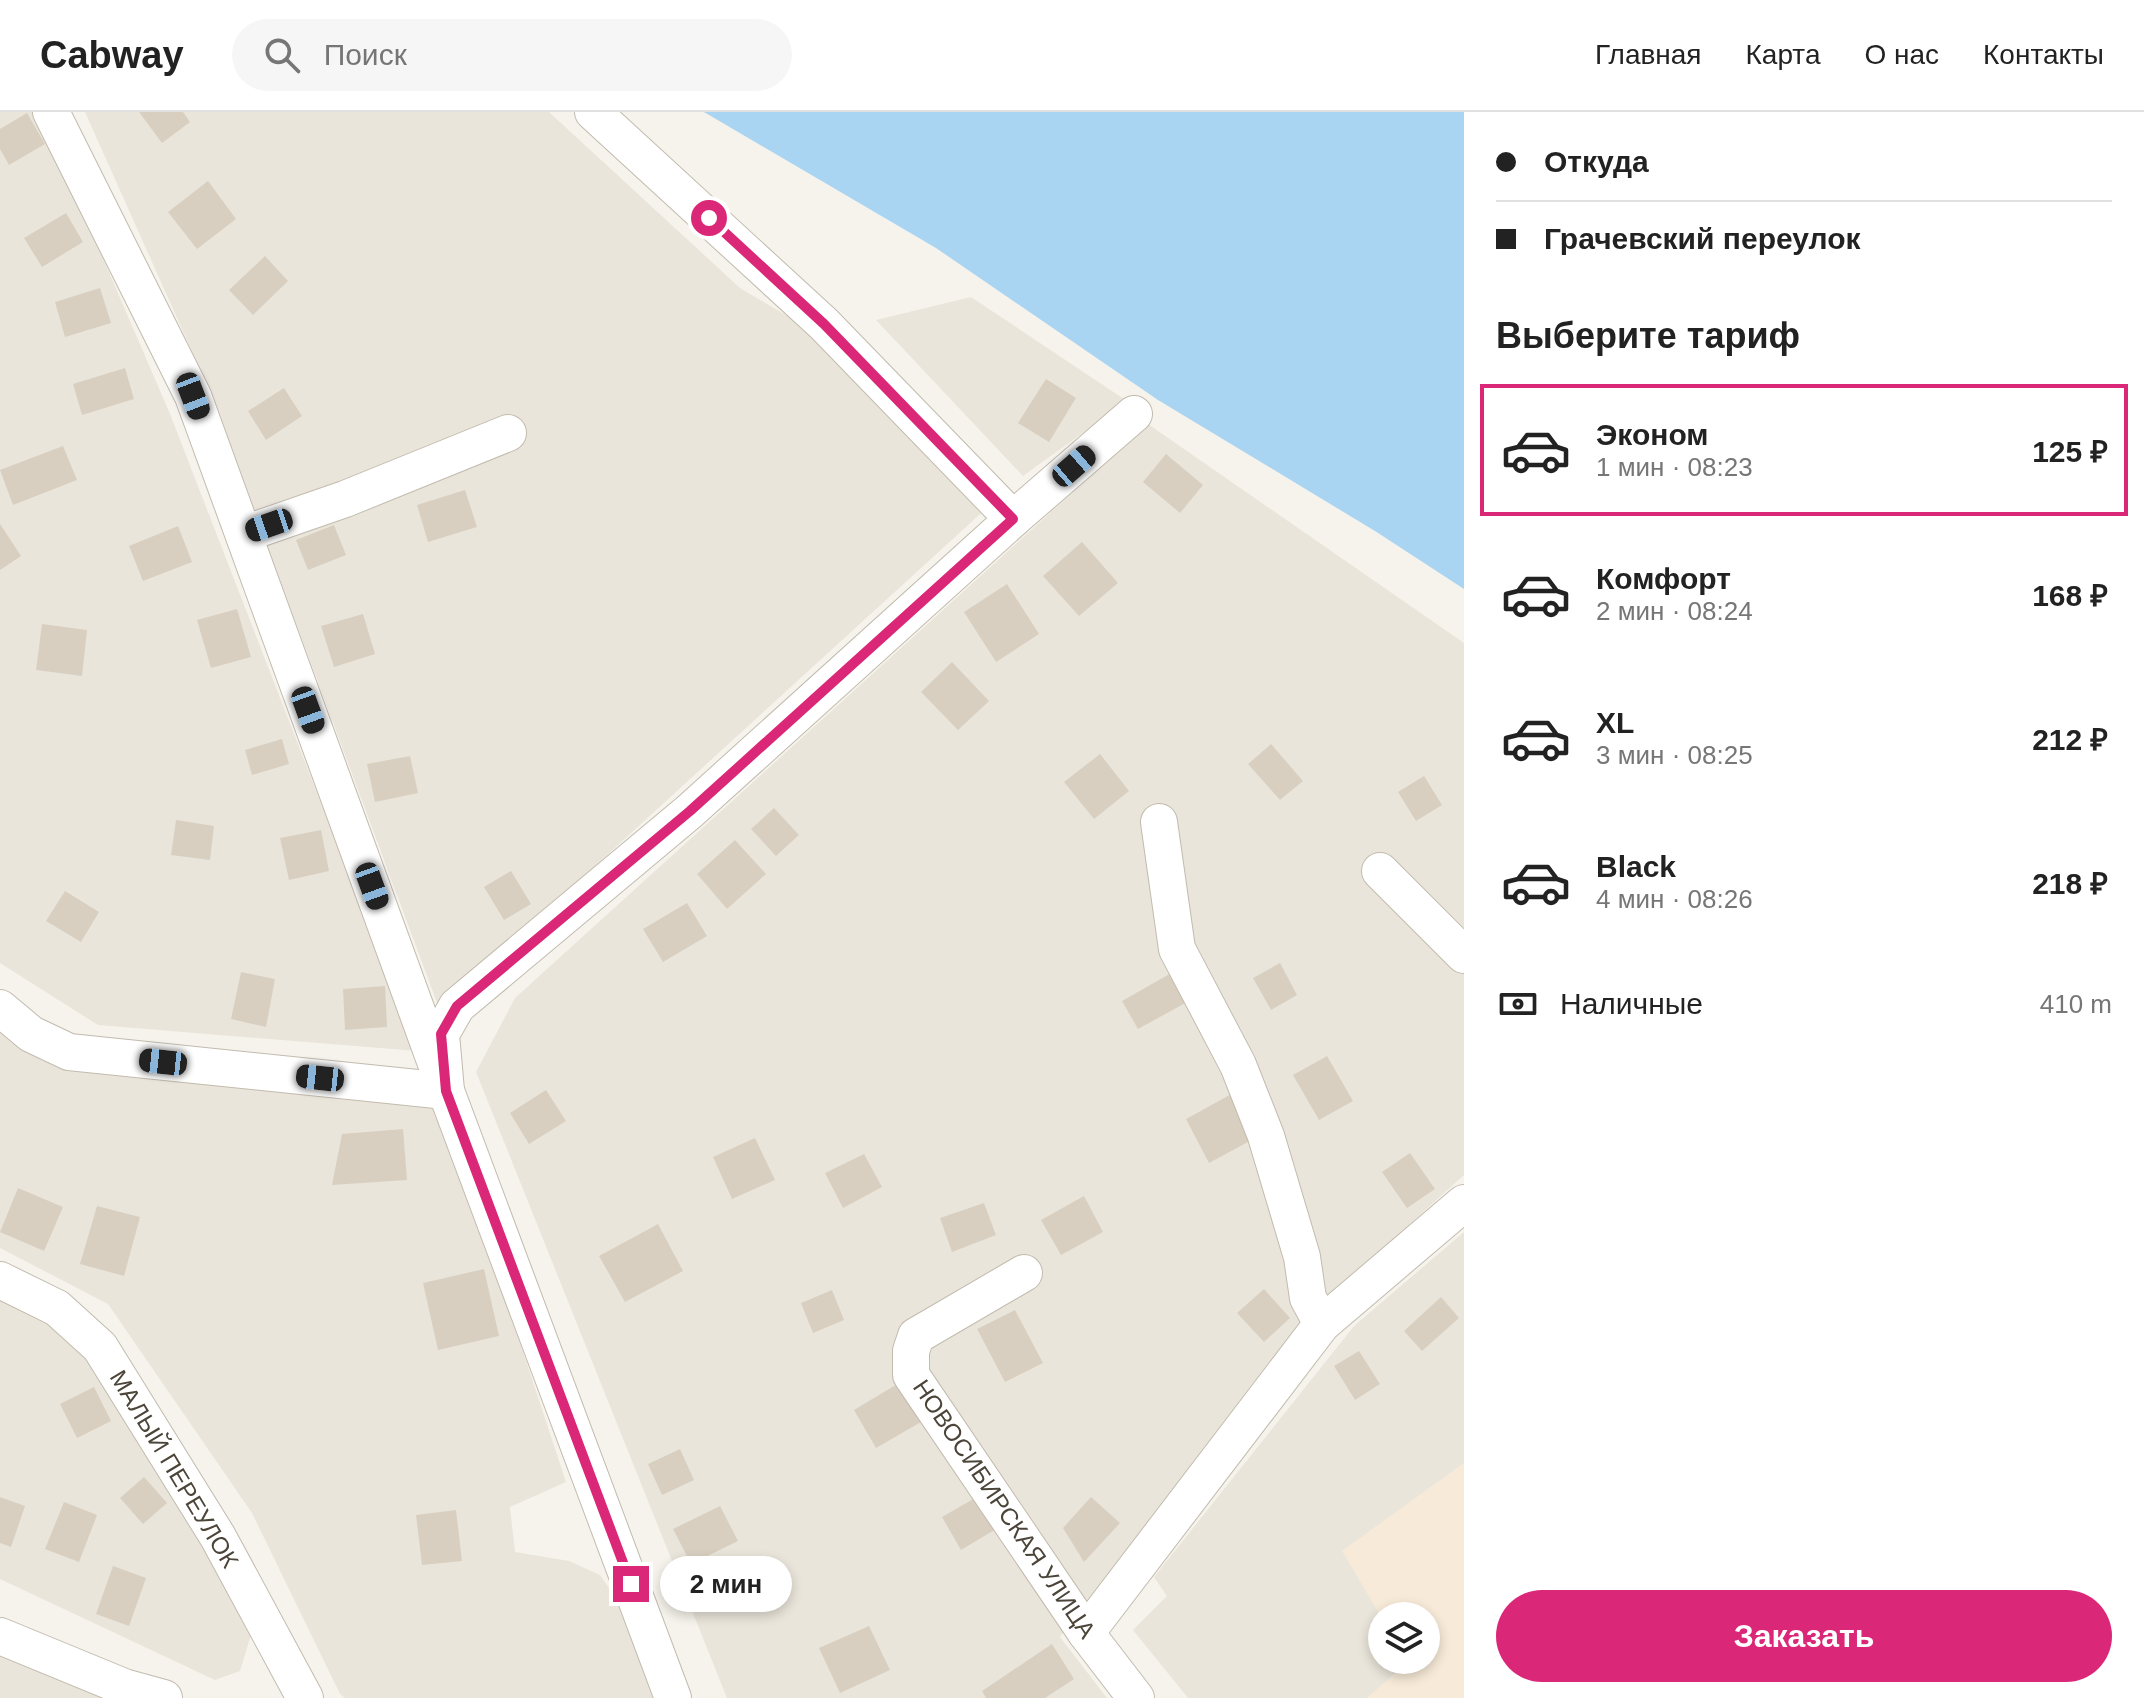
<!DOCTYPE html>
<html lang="ru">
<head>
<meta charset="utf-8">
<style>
	body { margin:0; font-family:Helvetica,sans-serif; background:#f6f6f6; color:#222; height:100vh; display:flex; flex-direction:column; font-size:30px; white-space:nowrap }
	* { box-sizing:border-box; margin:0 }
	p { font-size:26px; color:#767676 }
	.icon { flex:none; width:44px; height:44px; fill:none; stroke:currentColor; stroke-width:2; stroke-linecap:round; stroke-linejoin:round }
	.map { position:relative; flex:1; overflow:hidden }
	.details { display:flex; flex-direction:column; background:#fff; width:680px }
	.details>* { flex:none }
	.guide { display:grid; align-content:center; height:176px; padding:0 32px; background:#fff }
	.buttons { position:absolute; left:1368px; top:1490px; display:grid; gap:16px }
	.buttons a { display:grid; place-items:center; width:72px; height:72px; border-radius:50%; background:#fff; box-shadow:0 4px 12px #0003; font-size:40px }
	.end { position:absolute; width:36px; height:36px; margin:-18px; border:10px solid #db2777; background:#fff; box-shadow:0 0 0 4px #fff }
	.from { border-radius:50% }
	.bubble { position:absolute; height:56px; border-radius:28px; background:#fff; box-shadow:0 4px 12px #0003; font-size:26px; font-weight:700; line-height:56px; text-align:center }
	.car { position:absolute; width:24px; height:48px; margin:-24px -12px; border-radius:10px; box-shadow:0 0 6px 2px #0007; background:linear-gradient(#222 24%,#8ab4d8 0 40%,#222 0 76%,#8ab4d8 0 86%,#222 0) }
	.guide b { display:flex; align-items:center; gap:28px; height:76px; font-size:30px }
	.guide b+b { border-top:2px solid #e0e0e0 }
	.guide i { width:20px; height:20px; background:#222 }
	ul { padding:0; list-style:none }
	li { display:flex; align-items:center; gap:24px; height:132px; margin:0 16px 12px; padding:0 16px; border:4px solid transparent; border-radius:0px }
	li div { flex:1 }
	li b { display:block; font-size:30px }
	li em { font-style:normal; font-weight:700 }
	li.on { border-color:#db2777 }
	li>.icon { width:72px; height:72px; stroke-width:1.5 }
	h2 { padding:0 32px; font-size:36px; line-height:96px }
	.pay { display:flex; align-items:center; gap:20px; height:88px; padding:0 32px; font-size:30px }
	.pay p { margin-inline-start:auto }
	.action { display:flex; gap:16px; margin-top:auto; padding:16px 32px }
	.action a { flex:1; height:92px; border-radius:48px; background:#db2777; color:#fff; font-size:32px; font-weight:700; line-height:92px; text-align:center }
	header { display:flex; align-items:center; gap:48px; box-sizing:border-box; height:112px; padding:0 40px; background:#fff; border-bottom:2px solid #e0e0e0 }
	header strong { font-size:38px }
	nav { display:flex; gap:44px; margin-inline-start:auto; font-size:28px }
	.search { width:560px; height:72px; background:#f6f6f6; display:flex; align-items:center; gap:20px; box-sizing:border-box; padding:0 28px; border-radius:44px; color:#767676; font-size:30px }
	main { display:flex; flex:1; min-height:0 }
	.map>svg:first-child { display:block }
</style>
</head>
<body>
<header>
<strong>Cabway</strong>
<div class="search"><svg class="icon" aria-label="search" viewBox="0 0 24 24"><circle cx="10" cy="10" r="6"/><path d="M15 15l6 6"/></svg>Поиск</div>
<nav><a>Главная</a><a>Карта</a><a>О нас</a><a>Контакты</a></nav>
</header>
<main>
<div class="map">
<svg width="1464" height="1586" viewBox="0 0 1464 1586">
	<rect width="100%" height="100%" fill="#f6f3ec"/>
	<!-- residential -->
	<g fill="#eae5da">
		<path d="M0 0H40L170 302 417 939 98 913 0 851Z"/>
		<path d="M85 0H549L740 176 821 224 990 393 492 848 449 923 211 282Z"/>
		<path d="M971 185 1127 289 1023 364 876 208Z"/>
		<path d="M1148 312 1464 531V1063L1298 1214 1060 1525 1107 1586H727L476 960 515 886Z"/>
		<path d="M0 896 50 937 439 985 566 1370 510 1395 515 1440 569 1449 600 1463 649 1534 669 1586H345L340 1582 252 1401 108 1192 0 1136Z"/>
		<path d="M1464 1120V1351L1343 1439 1382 1506V1548H1406L1408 1550 1367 1586H1188L1133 1518 1167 1484 1154 1465 1354 1214Z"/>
		<path d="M0 1180 67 1214 257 1503 240 1559 215 1568 0 1467Z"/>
		<path d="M0 1530 145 1586H0Z"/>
	</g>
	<!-- commercial -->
	<path fill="#f7ead8" d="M1464 1351V1586H1367L1407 1551 1406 1548H1426V1504H1382V1506L1342 1439Z"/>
	<!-- water -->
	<path fill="#a9d4f2" d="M704 0H1464V477L1375 419 1158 288 936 136Z"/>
	<!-- building -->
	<g fill="#d8cfc1">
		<path d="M139 0H183L190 10 162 31Z"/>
		<path d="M27 1 45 32 9 53 0 37V17Z"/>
		<path d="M208 69 236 107 197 137 168 100Z"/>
		<path d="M66 101 83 130 42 155 24 126Z"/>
		<path d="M265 144 288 169 253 203 229 178Z"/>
		<path d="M100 176 111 211 65 225 55 190Z"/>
		<path d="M125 256 134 287 82 303 73 272Z"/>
		<path d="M1046 267 1076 286 1049 330 1018 311Z"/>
		<path d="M284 276 302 304 266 328 248 299Z"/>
		<path d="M63 334 77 368 13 393 0 358Z"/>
		<path d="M1166 342 1203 373 1180 401 1143 370Z"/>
		<path d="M465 378 477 415 428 430 417 393Z"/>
		<path d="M0 412 21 444 0 458Z"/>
		<path d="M334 413 346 443 308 458 296 428Z"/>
		<path d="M178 414 192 450 143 469 129 434Z"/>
		<path d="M1082 430 1118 471 1079 504 1043 464Z"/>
		<path d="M1007 472 1039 522 996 550 964 500Z"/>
		<path d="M237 497 251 545 211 556 197 508Z"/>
		<path d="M363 502 375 542 334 555 321 514Z"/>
		<path d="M42 512 87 518 82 564 36 558Z"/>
		<path d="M952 550 989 589 958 618 921 580Z"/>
		<path d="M282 627 289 652 252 663 245 638Z"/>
		<path d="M1271 632 1303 669 1280 688 1248 652Z"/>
		<path d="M1100 642 1129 679 1094 707 1064 670Z"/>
		<path d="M410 644 418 681 375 690 367 652Z"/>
		<path d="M1424 664 1442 693 1416 709 1398 680Z"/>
		<path d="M774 696 799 723 776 744 751 717Z"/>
		<path d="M176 708 214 714 210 748 171 743Z"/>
		<path d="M321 718 329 759 289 768 280 726Z"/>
		<path d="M735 728 766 762 727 797 697 762Z"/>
		<path d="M511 759 531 792 504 808 484 775Z"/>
		<path d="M65 779 99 800 81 830 46 809Z"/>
		<path d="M687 791 707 824 663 850 643 817Z"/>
		<path d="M1280 851 1297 883 1271 898 1253 866Z"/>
		<path d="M241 860 275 867 266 915 231 907Z"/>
		<path d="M1173 860 1189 889 1138 917 1122 889Z"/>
		<path d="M385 874 387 915 345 918 343 877Z"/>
		<path d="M1327 944 1353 989 1319 1008 1293 963Z"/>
		<path d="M546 978 566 1009 529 1032 510 1001Z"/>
		<path d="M1237 979 1261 1023 1209 1051 1186 1007Z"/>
		<path d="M403 1017 407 1068 332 1073 342 1022Z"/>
		<path d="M755 1026 775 1068 732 1087 713 1045Z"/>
		<path d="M1410 1041 1435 1077 1407 1096 1382 1060Z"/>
		<path d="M864 1042 882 1075 843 1096 825 1061Z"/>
		<path d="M18 1076 63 1095 44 1139 0 1120Z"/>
		<path d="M1084 1084 1103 1120 1061 1143 1041 1108Z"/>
		<path d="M984 1091 996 1123 952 1140 940 1106Z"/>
		<path d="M97 1094 140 1105 124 1164 80 1152Z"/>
		<path d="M658 1112 683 1159 625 1190 599 1144Z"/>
		<path d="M484 1157 499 1224 438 1238 423 1171Z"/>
		<path d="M1264 1177 1290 1206 1264 1230 1237 1201Z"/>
		<path d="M832 1178 844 1208 813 1221 801 1191Z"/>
		<path d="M1441 1185 1459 1206 1422 1239 1404 1219Z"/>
		<path d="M1015 1198 1043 1251 1005 1270 977 1217Z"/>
		<path d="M1359 1239 1380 1272 1355 1288 1334 1254Z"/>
		<path d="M899 1271 921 1310 876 1336 854 1298Z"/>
		<path d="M94 1275 111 1309 77 1326 60 1292Z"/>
		<path d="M680 1337 694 1368 662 1383 648 1352Z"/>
		<path d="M144 1365 167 1391 143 1412 120 1386Z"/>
		<path d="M982 1382 1001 1414 961 1438 942 1405Z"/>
		<path d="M0 1385 25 1394 11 1435 0 1431Z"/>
		<path d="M1091 1385 1120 1411 1084 1450 1063 1416Z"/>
		<path d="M64 1390 97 1403 79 1450 45 1437Z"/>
		<path d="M720 1394 738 1429 691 1452 673 1417Z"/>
		<path d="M456 1398 462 1449 422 1453 416 1403Z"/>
		<path d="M113 1454 146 1466 129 1514 96 1502Z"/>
		<path d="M869 1514 890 1558 840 1581 819 1536Z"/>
		<path d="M1052 1532 1074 1567 1045 1586H986L982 1579Z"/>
	</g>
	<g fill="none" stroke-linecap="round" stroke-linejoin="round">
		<defs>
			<g id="street">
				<path d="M51 0 193 284 446 979 673 1586"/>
				<path d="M593 0 824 212 1013 407"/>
				<path d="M244 422 345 387 508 321"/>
				<path d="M1159 710 1177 837 1238 953 1266 1024 1302 1145 1308 1186 1322 1212"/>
				<path d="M1380 759 1464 843"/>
				<path d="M0 896 31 922 69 940 446 979 441 922 457 894 690 699 1013 407 1134 302"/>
				<path d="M1024 1161 916 1224 911 1239V1263L1086 1521 1136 1586"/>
				<path d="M0 1168 57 1196 100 1235 218 1425 305 1586"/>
				<path d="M1086 1521 1322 1212 1464 1091"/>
				<path d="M0 1524 124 1575 164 1586"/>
			</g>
		</defs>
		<!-- street casing -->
		<use href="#street" stroke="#c2bbae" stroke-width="38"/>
		<!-- street -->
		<use href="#street" stroke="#fff" stroke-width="36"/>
	</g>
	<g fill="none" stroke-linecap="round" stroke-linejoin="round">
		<!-- route -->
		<path stroke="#db2777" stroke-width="10" d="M631 1472 446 979 441 922 457 894 690 699 1013 407 824 212 709 106"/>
	</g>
	<g text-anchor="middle" stroke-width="8" stroke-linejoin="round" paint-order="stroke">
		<!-- street labels -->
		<g font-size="24" fill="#4b4439" stroke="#fff">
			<text transform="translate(174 1357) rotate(59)" y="8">МАЛЫЙ ПЕРЕУЛОК</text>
			<text transform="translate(1004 1397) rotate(56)" y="8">НОВОСИБИРСКАЯ УЛИЦА</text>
		</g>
	</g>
</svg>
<div class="buttons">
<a><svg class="icon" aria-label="layers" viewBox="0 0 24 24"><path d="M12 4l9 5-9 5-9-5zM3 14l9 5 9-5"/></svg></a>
</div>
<i class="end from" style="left:709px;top:106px"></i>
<i class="end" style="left:631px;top:1472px"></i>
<div class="bubble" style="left:660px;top:1444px;width:132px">2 мин</div>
<i class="car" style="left:193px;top:284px;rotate:159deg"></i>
<i class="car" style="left:1074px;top:354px;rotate:49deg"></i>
<i class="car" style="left:269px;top:413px;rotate:251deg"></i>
<i class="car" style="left:308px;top:598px;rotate:160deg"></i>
<i class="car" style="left:372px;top:774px;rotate:160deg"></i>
<i class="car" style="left:163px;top:950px;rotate:276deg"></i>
<i class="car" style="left:320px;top:966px;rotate:276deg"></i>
</div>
<section class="details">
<div class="guide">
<b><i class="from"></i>Откуда</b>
<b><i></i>Грачевский переулок</b>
</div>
<h2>Выберите тариф</h2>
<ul>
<li class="on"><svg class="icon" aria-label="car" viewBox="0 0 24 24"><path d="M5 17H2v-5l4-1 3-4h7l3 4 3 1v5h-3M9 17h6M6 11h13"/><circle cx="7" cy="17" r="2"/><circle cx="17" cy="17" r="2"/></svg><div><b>Эконом</b><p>1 мин · 08:23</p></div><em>125 ₽</em></li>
<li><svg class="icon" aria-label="car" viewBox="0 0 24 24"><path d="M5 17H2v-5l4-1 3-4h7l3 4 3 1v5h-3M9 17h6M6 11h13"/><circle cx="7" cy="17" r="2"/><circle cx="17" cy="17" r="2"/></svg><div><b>Комфорт</b><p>2 мин · 08:24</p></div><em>168 ₽</em></li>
<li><svg class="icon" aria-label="car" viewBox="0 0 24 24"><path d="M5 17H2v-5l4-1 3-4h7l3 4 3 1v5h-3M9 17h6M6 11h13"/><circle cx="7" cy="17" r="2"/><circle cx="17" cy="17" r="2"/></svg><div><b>XL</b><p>3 мин · 08:25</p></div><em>212 ₽</em></li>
<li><svg class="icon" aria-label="car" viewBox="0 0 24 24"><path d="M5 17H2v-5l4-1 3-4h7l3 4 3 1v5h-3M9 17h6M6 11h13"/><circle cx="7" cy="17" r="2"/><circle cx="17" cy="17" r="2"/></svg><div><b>Black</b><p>4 мин · 08:26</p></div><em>218 ₽</em></li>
</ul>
<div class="pay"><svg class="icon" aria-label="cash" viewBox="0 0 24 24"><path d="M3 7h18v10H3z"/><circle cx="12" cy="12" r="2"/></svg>Наличные<p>410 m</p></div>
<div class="action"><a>Заказать</a></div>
</section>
</main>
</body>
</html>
